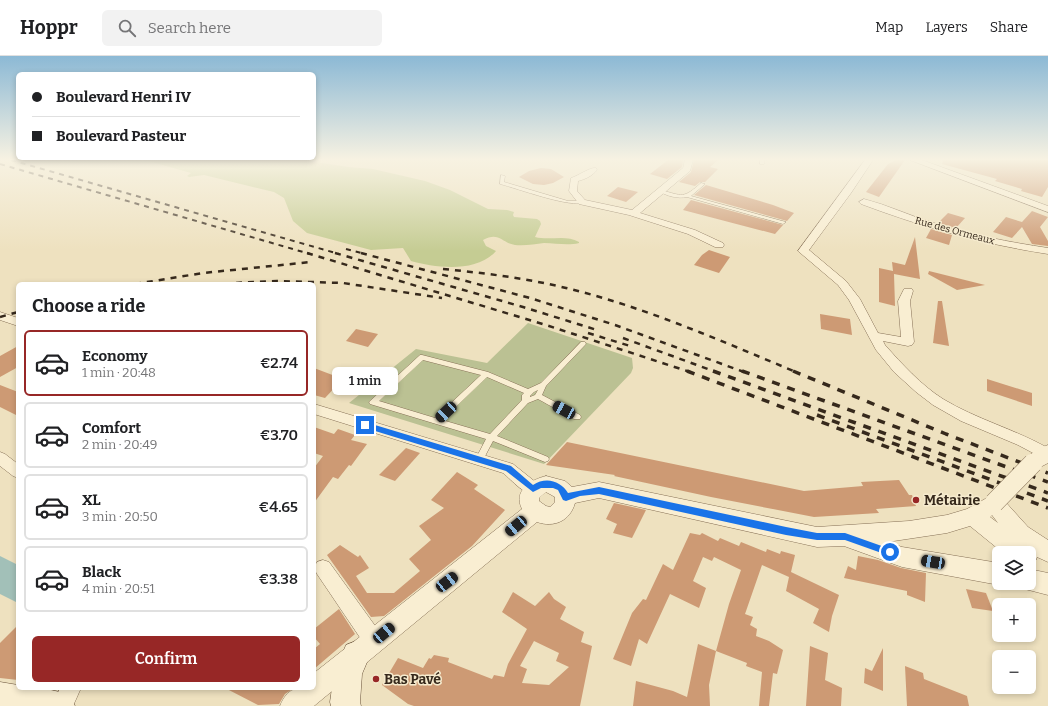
<!DOCTYPE html>
<html lang="en">
<head>
<meta charset="utf-8">
<style>
	body { margin:0; font-family:Bitter,serif; background:#f2f2f2; color:#202124; height:100vh; display:flex; flex-direction:column; font-size:15px; white-space:nowrap }
	* { box-sizing:border-box; margin:0 }
	p { font-size:13px; color:#757577 }
	.icon { flex:none; width:22px; height:22px; fill:none; stroke:currentColor; stroke-width:2; stroke-linecap:round; stroke-linejoin:round }
	.map { position:relative; flex:1; overflow:hidden }
	.sheet { position:absolute; left:16px; top:226px; width:300px; height:408px; display:flex; flex-direction:column; background:#fff; border-radius:6px; box-shadow:0 2px 6px #0003 }
	.sheet>* { flex:none }
	.banner { position:absolute; left:16px; top:16px; width:300px; height:88px; border-radius:6px; box-shadow:0 2px 6px #0003; display:grid; align-content:center; height:88px; padding:0 16px; background:#fff }
	.tools { position:absolute; left:992px; top:490px; display:grid; gap:8px }
	.tools a { display:grid; place-items:center; width:44px; height:44px; border-radius:6px; background:#fff; box-shadow:0 2px 6px #0003; font-size:20px }
	.end { position:absolute; width:18px; height:18px; margin:-9px; border:5px solid #1a73e8; background:#fff; box-shadow:0 0 0 2px #fff }
	.from { border-radius:50% }
	.bubble { position:absolute; height:28px; border-radius:6px; background:#fff; box-shadow:0 2px 6px #0003; font-size:13px; font-weight:600; line-height:28px; text-align:center }
	.car { position:absolute; width:12px; height:24px; margin:-12px -6px; border-radius:5px; box-shadow:0 0 3px 1px #0007; background:linear-gradient(#222 24%,#8ab4d8 0 40%,#222 0 76%,#8ab4d8 0 86%,#222 0) }
	.banner b { display:flex; align-items:center; gap:14px; height:38px; font-size:15px }
	.banner b+b { border-top:1px solid #e0e0e0 }
	.banner i { width:10px; height:10px; background:#202124 }
	ul { padding:0; list-style:none }
	li { display:flex; align-items:center; gap:12px; height:66px; margin:0 8px 6px; padding:0 8px; border:2px solid #e0e0e0; border-radius:6px }
	li div { flex:1 }
	li b { display:block; font-size:15px }
	li em { font-style:normal; font-weight:600 }
	li.active { border-color:#972726 }
	li>.icon { width:36px; height:36px; stroke-width:1.5 }
	h2 { padding:0 16px; font-size:18px; line-height:48px }
	.primary-button { display:flex; gap:8px; margin-top:auto; padding:8px 16px }
	.primary-button a { flex:1; height:46px; border-radius:6px; background:#972726; color:#fff; font-size:16px; font-weight:600; line-height:46px; text-align:center }
	header { display:flex; align-items:center; gap:24px; box-sizing:border-box; height:56px; padding:0 20px; background:#fff; border-bottom:1px solid #e0e0e0 }
	header strong { font-size:19px }
	nav { display:flex; gap:22px; margin-inline-start:auto; font-size:14px }
	.search { width:280px; height:36px; background:#f2f2f2; display:flex; align-items:center; gap:10px; box-sizing:border-box; padding:0 14px; border-radius:6px; color:#757577; font-size:15px }
	.map>svg:first-child { display:block }
</style>
</head>
<body>
<header>
<strong>Hoppr</strong>
<div class="search"><svg class="icon" aria-label="search" viewBox="0 0 24 24"><circle cx="10" cy="10" r="6"/><path d="M15 15l6 6"/></svg>Search here</div>
<nav><a>Map</a><a>Layers</a><a>Share</a></nav>
</header>
<div class="map">
<svg width="1048" height="650" viewBox="0 0 1048 650">
	<rect width="100%" height="100%" fill="#eee1bf"/>
	<!-- green -->
	<path fill="#c5cc93" d="M145 104H304L348 111 373 113 425 125 450 134 488 153 507 154 514 156 513 159 514 161 537 163 540 165 541 168 535 181C551 185 565 178 579 186V187C567 190 556 187 544 187 535 188 525 190 515 189 502 187 499 175 483 184L486 190 496 195C477 217 436 212 411 205L403 192 371 194 307 177 293 165 284 142 274 136 204 119 189 121 187 120 191 117Z"/>
	<!-- cemetery -->
	<path fill="#bbc193" d="M528 267 632 302 633 312 631 317 544 408 349 347 416 293 487 307Z"/>
	<g fill="none" stroke-linecap="round" stroke-linejoin="round">
		<!-- river -->
		<path fill="#a2c0b8" fill-rule="evenodd" d="M0 500 18 509V547L0 538Z"/>
	</g>
	<!-- building -->
	<g fill="#cd9a74" fill-rule="evenodd">
		<path d="M668 104H683L682 111 667 123 650 118Z"/>
		<path d="M694 104H718L710 111 718 113 705 126H700L695 130 679 126 691 116Z"/>
		<path d="M896 104H905L879 141 866 136 888 108Z"/>
		<path d="M943 104H1048V131L1042 141 1021 135 1022 133 995 125 997 123 942 108Z"/>
		<path d="M541 112 551 113 564 121 553 127 544 129 533 128 519 121 529 115Z"/>
		<path d="M706 129 773 149 794 157 787 165 694 139Z"/>
		<path d="M618 131 638 136 626 146 607 140Z"/>
		<path d="M691 144 783 169 775 178 683 154Z"/>
		<path d="M1032 155 1048 161 1040 171 1048 185V190L1032 188 1022 171 1012 182 993 176 1006 161 1022 166Z"/>
		<path d="M948 157 965 162 956 172 938 167Z"/>
		<path d="M931 173 952 179 949 189 926 182Z"/>
		<path d="M915 181 920 223 894 218 895 250 879 246V212L893 215 892 206 905 209Z"/>
		<path d="M709 194 730 201 719 217 694 209 702 199Z"/>
		<path d="M929 215 985 229 957 234 928 218Z"/>
		<path d="M938 245H942L949 290 933 287Z"/>
		<path d="M820 258 850 263 852 279 821 273Z"/>
		<path d="M356 273 378 278 368 291 346 285Z"/>
		<path d="M18 290V311L0 321V300Z"/>
		<path d="M314 312 343 323 351 314 371 322 360 334 340 326 325 342 314 339Z"/>
		<path d="M987 323 1032 337V350L987 335Z"/>
		<path d="M0 329 18 336V360L0 351Z"/>
		<path d="M314 371 334 378 338 373 355 379 351 384 367 388 351 410 349 409 338 423 333 421 314 447V412L323 400 314 397Z"/>
		<path d="M567 386 804 435 863 430 861 426 899 424 909 439H912L916 450 876 453 879 457 814 461 711 441 614 420 615 419 546 409Z"/>
		<path d="M406 392 420 397 395 425 379 419Z"/>
		<path d="M457 416 478 429 474 433 505 454 472 490 384 560 371 561 327 499 340 489 358 501 360 499 369 512 356 520 367 537H394L420 515 409 503 431 484 419 470 444 452 431 444Z"/>
		<path d="M614 447 646 454 632 482 613 477 617 468 606 463Z"/>
		<path d="M690 477 700 479 702 477 718 485 720 482 739 490 741 486 766 496 767 493 780 498 781 495 795 499 791 516 839 539 832 560 829 576 813 567 819 553 786 535 789 521 762 509 745 558 753 561 750 569 757 573 756 580 769 585 783 594 777 618 773 617 769 650H759L762 616 746 610 747 607 716 595 709 629 710 650H633L636 625 673 635 687 641 698 588 716 595 729 548 741 514 714 501 712 505 703 501 693 525 706 532 699 552 670 538 647 588 639 583 631 610 613 603 632 557 643 543 646 544 663 508 673 514Z"/>
		<path d="M858 500 878 504 901 512 926 517 925 546 907 539V535L844 522 848 510 856 514Z"/>
		<path d="M966 533 986 537 993 555 972 552Z"/>
		<path d="M513 536 535 550 549 536 554 543 566 551 560 563 584 576 581 586 592 590 580 650H414L408 648 382 629 398 602 423 612 429 602 431 603 434 599 449 602 448 606 492 623 494 619 504 621 508 608 527 573 502 556ZM534 585 559 597 556 605 569 611 549 629 522 627 527 613 520 610Z"/>
		<path d="M339 553 355 578 314 613V593L320 588 314 581V573Z"/>
		<path d="M18 569V624L0 622V587Z"/>
		<path d="M810 590 828 597 825 624 842 632 841 650H806Z"/>
		<path d="M883 592V635L864 627 865 612 872 615Z"/>
		<path d="M905 610 923 617 924 623 967 640 969 650H907Z"/>
		<path d="M225 632H294L285 638 279 648 258 649Z"/>
	</g>
	<g fill="none" stroke-linecap="round" stroke-linejoin="round">
		<defs>
			<g id="service">
				<rect x="760" y="104" width="4" height="4"/>
				<path d="M501 119 505 120 504 126 568 145H582L584 146C573 153 516 132 500 128Z"/>
				<path d="M701 127 705 128 691 140 786 166 783 168 687 141C678 143 666 140 659 135L661 134C683 140 683 143 701 127Z"/>
				<path d="M581 286H585L586 288 546 330 542 339 580 359 581 361 580 363H574L538 343 528 347 497 380 548 401 549 403 548 405 545 406 493 385 482 406 479 407 476 406 475 404 486 383 370 348 369 346 420 299H422L488 316 528 333 541 327ZM423 304 481 319 435 362 379 345ZM487 321 524 337 522 339V344L490 378 442 364ZM538 334 535 339 530 341V340L534 336Z"/>
			</g>
			<g id="minor">
				<path d="M685 104H693L690 115 640 157 695 174 723 187 724 189 723 191H715L688 178 629 159 579 148 569 135 571 122C578 120 590 111 596 112L597 114C592 120 586 123 578 125L577 135 585 144 632 154 683 112Z"/>
				<path d="M865 104H873L851 137 809 194 846 225 860 243 878 277 901 281 898 245 904 233H912L913 235 910 245 914 286 912 289 908 290 883 285 885 289C902 308 921 329 943 343 976 363 1014 373 1048 392V405L1018 389 961 365 933 349 916 336 894 316 876 294 849 244 838 229 798 195Z"/>
				<path d="M910 104H922L1048 150V156Z"/>
				<path d="M864 143C888 149 910 160 934 167 971 179 1009 186 1048 192V198C983 188 922 171 861 148L859 146Z"/>
				<path d="M0 256 18 262V270L0 264Z"/>
				<path d="M314 348 513 408 538 428 541 433 538 438C526 442 512 424 503 417L314 358Z"/>
				<path d="M0 396 5 398 18 408V422L13 420 0 410Z"/>
				<path d="M323 504 329 506 381 578 383 585 381 592 374 594 367 592 317 518 314 512 317 506Z"/>
				<path d="M60 632H81L73 650H52Z"/>
			</g>
			<g id="tertiary">
				<path d="M1048 389V407L1033 415 1026 413 1023 407C1028 398 1038 393 1048 389Z"/>
				<path d="M546 420 565 425 572 431 599 426 817 471 909 465 947 459 967 453 994 438 1001 441 1028 471 1048 484V506L1037 501 1036 504 1029 507V497L1002 496 970 470 947 477 887 486 902 491 999 507V527H1003L999 529 902 511 844 490 817 491 599 442 575 447C570 465 554 472 537 466L314 650H280C288 631 296 632 314 632V617L522 453C513 435 530 424 546 420ZM546 436 555 441V446L550 451 546 450 539 445V442ZM992 459 998 467 990 461Z"/>
				<path d="M1029 513 1048 517V539L1021 532 1019 527H1029Z"/>
			</g>
			<g id="secondary">
				<path d="M356 585 366 589 370 599 362 618 360 646 361 650H331L330 646 334 618 346 589Z"/>
				<path d="M0 626 18 629V632C36 632 53 632 70 640L75 650H0Z"/>
			</g>
		</defs>
		<!-- service casing -->
		<use href="#service" stroke="#877157" stroke-width="1"/>
		<!-- minor casing -->
		<use href="#minor" stroke="#877157" stroke-width="1"/>
		<!-- tertiary casing -->
		<use href="#tertiary" stroke="#877157" stroke-width="1"/>
		<!-- secondary casing -->
		<use href="#secondary" stroke="#69523a" stroke-width="1"/>
		<!-- service -->
		<use href="#service" fill="#f9eed2" fill-rule="evenodd"/>
		<!-- minor -->
		<use href="#minor" fill="#f9eed2" fill-rule="evenodd"/>
		<!-- tertiary -->
		<use href="#tertiary" fill="#f9eed2" fill-rule="evenodd"/>
		<!-- secondary -->
		<use href="#secondary" fill="#f9eed2" fill-rule="evenodd"/>
		<!-- rail-far2 -->
		<g stroke="#36291c" stroke-width="2" stroke-dasharray="5 5" stroke-linecap="butt">
			<path d="M11 104 339 198"/>
			<path d="M0 108 310 198"/>
			<path d="M346 193 365 198"/>
		</g>
		<!-- rail-far1 -->
		<g stroke="#36291c" stroke-width="2.5" stroke-dasharray="6 6" stroke-linecap="butt">
			<path d="M307 197 546 269 690 316"/>
			<path d="M335 197 523 251 597 274"/>
			<path d="M361 197 530 242 615 269 744 316"/>
			<path d="M443 213C484 217 525 222 566 232 645 251 721 285 796 316"/>
			<path d="M135 228 203 217 311 206"/>
			<path d="M212 228 277 225 343 227 442 242"/>
			<path d="M0 261 18 256"/>
			<path d="M588 277 630 290"/>
			<path d="M623 282 716 316"/>
		</g>
		<!-- rail -->
		<g stroke="#36291c" stroke-width="3.5" stroke-dasharray="8 8" stroke-linecap="butt">
			<path d="M687 315 1048 452"/>
			<path d="M713 315 1048 437"/>
			<path d="M742 315 1048 426"/>
			<path d="M793 315 946 378 1048 417"/>
			<path d="M817 359 1048 445"/>
		</g>
		<defs>
			<path id="tertiary-bridge" d="M994 447 1033 407"/>
		</defs>
		<!-- tertiary-bridge casing -->
		<use href="#tertiary-bridge" stroke="#877157" stroke-width="20" stroke-linecap="butt"/>
		<!-- tertiary-bridge -->
		<use href="#tertiary-bridge" stroke="#f9eed2" stroke-width="19"/>
	</g>
	<!-- sky -->
	<linearGradient id="sky" x2="0" y2="1"><stop stop-color="#8cb9d5"/><stop offset="0.53" stop-color="#f7f2e2"/><stop offset="1" stop-color="#f7f2e2" stop-opacity="0"/></linearGradient>
	<rect width="1048" height="195" fill="url(#sky)"/>
	<!-- route -->
	<path fill="#1a73e8" d="M365 366 511 410 533 429C546 420 561 425 568 437L599 431 786 471 817 477H845L893 494 894 496 890 500 845 484H817L786 479 599 438 580 440 566 445 563 444 558 434 553 432H541L533 436 506 415 362 371V367Z"/>
	<!-- markers -->
	<g fill="#972726" stroke="#f6ebce" stroke-width="1.5">
		<circle cx="916" cy="444" r="4"/>
		<circle cx="376" cy="623" r="4"/>
	</g>
	<g text-anchor="middle" stroke-width="3" stroke-linejoin="round" paint-order="stroke">
		<!-- far-street labels -->
		<g font-size="10" fill="#36291c" stroke="#f6ebce">
			<text transform="translate(955 174) rotate(15)" y="4">Rue des Ormeaux</text>
		</g>
		<!-- near-poi labels -->
		<g font-size="14" font-weight="bold" fill="#36291c" stroke="#f6ebce" text-anchor="start">
			<text x="924" y="449">Métairie</text>
			<text x="384" y="628">Bas Pavé</text>
		</g>
	</g>
</svg>
<div class="tools">
<a><svg class="icon" aria-label="layers" viewBox="0 0 24 24"><path d="M12 4l9 5-9 5-9-5zM3 14l9 5 9-5"/></svg></a>
<a>+</a>
<a>−</a>
</div>
<i class="end from" style="left:890px;top:496px"></i>
<i class="end" style="left:365px;top:369px"></i>
<div class="bubble" style="left:332px;top:311px;width:66px">1 min</div>
<i class="car" style="left:564px;top:354px;rotate:298deg"></i>
<i class="car" style="left:446px;top:356px;rotate:227deg"></i>
<i class="car" style="left:516px;top:470px;rotate:230deg"></i>
<i class="car" style="left:933px;top:506px;rotate:280deg"></i>
<i class="car" style="left:447px;top:526px;rotate:52deg"></i>
<i class="car" style="left:384px;top:577px;rotate:50deg"></i>
<div class="banner">
<b><i class="from"></i>Boulevard Henri IV</b>
<b><i></i>Boulevard Pasteur</b>
</div>
<section class="sheet">
<h2>Choose a ride</h2>
<ul>
<li class="active"><svg class="icon" aria-label="car" viewBox="0 0 24 24"><path d="M5 17H2v-5l4-1 3-4h7l3 4 3 1v5h-3M9 17h6M6 11h13"/><circle cx="7" cy="17" r="2"/><circle cx="17" cy="17" r="2"/></svg><div><b>Economy</b><p>1 min · 20:48</p></div><em>€2.74</em></li>
<li><svg class="icon" aria-label="car" viewBox="0 0 24 24"><path d="M5 17H2v-5l4-1 3-4h7l3 4 3 1v5h-3M9 17h6M6 11h13"/><circle cx="7" cy="17" r="2"/><circle cx="17" cy="17" r="2"/></svg><div><b>Comfort</b><p>2 min · 20:49</p></div><em>€3.70</em></li>
<li><svg class="icon" aria-label="car" viewBox="0 0 24 24"><path d="M5 17H2v-5l4-1 3-4h7l3 4 3 1v5h-3M9 17h6M6 11h13"/><circle cx="7" cy="17" r="2"/><circle cx="17" cy="17" r="2"/></svg><div><b>XL</b><p>3 min · 20:50</p></div><em>€4.65</em></li>
<li><svg class="icon" aria-label="car" viewBox="0 0 24 24"><path d="M5 17H2v-5l4-1 3-4h7l3 4 3 1v5h-3M9 17h6M6 11h13"/><circle cx="7" cy="17" r="2"/><circle cx="17" cy="17" r="2"/></svg><div><b>Black</b><p>4 min · 20:51</p></div><em>€3.38</em></li>
</ul>
<div class="primary-button"><a>Confirm</a></div>
</section>
</div>
</body>
</html>
